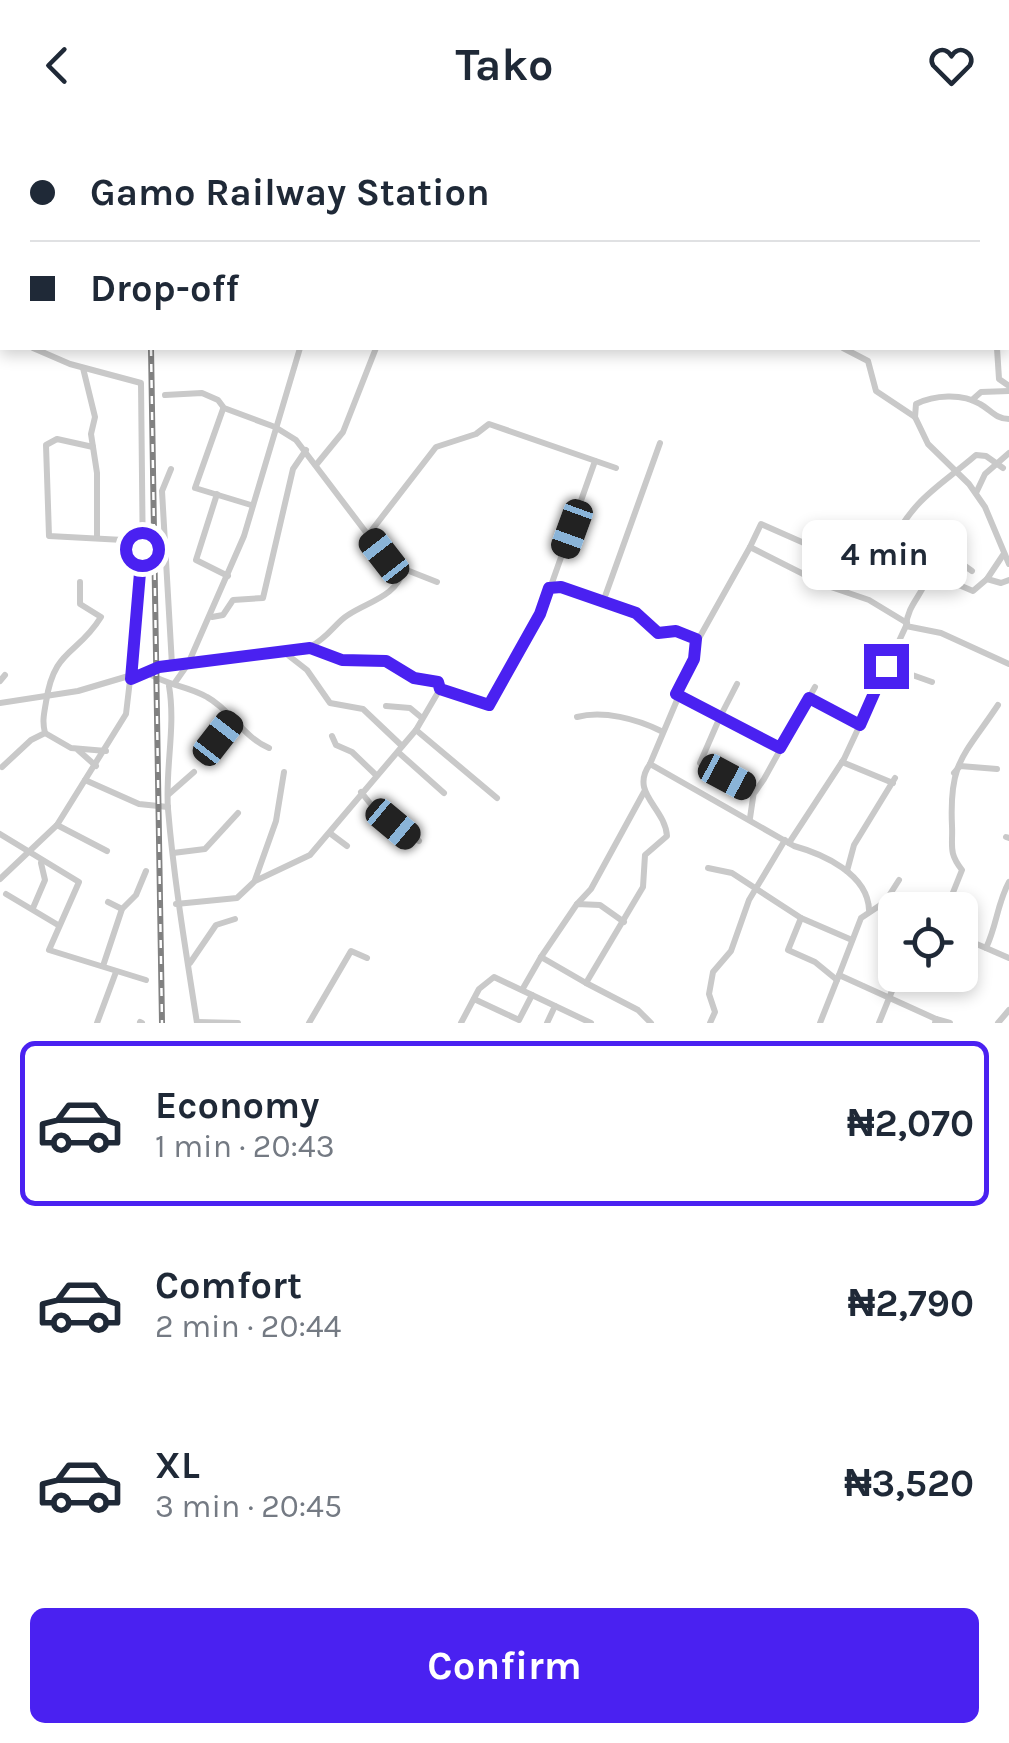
<!DOCTYPE html>
<html lang="en">
<head>
<meta charset="utf-8">
<style>
	body { margin:0; font-family:Karla,sans-serif; background:#f2f2f3; color:#1f2937; height:100vh; display:flex; flex-direction:column; font-size:38px; white-space:nowrap }
	* { box-sizing:border-box; margin:0 }
	p { font-size:32px; color:#747a83 }
	.icon { flex:none; width:55px; height:55px; fill:none; stroke:currentColor; stroke-width:2; stroke-linecap:round; stroke-linejoin:round }
	.map { position:relative; height:893px; overflow:hidden }
	.sheet { display:flex; flex-direction:column; background:#fff; flex:1 }
	.sheet>* { flex:none }
	.guide { position:absolute; left:0px; top:0px; width:1010px; height:220px; box-shadow:0 5px 15px #0003; display:grid; align-content:center; height:220px; padding:0 30px; background:#fff }
	.controls { position:absolute; left:878px; top:762px; display:grid; gap:20px }
	.controls a { display:grid; place-items:center; width:100px; height:100px; border-radius:15px; background:#fff; box-shadow:0 5px 15px #0003; font-size:50px }
	.end { position:absolute; width:45px; height:45px; margin:-22px; border:12px solid #4a21f1; background:#fff; box-shadow:0 0 0 5px #fff }
	.from { border-radius:50% }
	.bubble { position:absolute; height:70px; border-radius:15px; background:#fff; box-shadow:0 5px 15px #0003; font-size:32px; font-weight:700; line-height:70px; text-align:center }
	.car { position:absolute; width:30px; height:60px; margin:-30px -15px; border-radius:12px; box-shadow:0 0 8px 2px #0007; background:linear-gradient(#222 24%,#8ab4d8 0 40%,#222 0 76%,#8ab4d8 0 86%,#222 0) }
	.guide b { display:flex; align-items:center; gap:35px; height:95px; font-size:38px }
	.guide b+b { border-top:2px solid #e0e1e3 }
	.guide i { width:25px; height:25px; background:#1f2937 }
	ul { padding:18px 0 0; list-style:none }
	li { display:flex; align-items:center; gap:30px; height:165px; margin:0 20px 15px; padding:0 10px; border:5px solid transparent; border-radius:15px }
	li div { flex:1 }
	li b { display:block; font-size:38px }
	li em { font-style:normal; font-weight:700 }
	li.on { border-color:#4a21f1 }
	li>.icon { width:90px; height:90px; stroke-width:1.5 }
	.cta { display:flex; gap:20px; margin-top:auto; padding:20px 30px }
	.cta a { flex:1; height:115px; border-radius:15px; background:#4a21f1; color:#fff; font-size:40px; font-weight:700; line-height:115px; text-align:center }
	header { display:flex; justify-content:space-between; align-items:center; height:130px; padding:0 30px; background:#fff; font-size:45px; font-weight:700 }
	.map>svg:first-child { display:block }
</style>
</head>
<body>
<header><svg class="icon" aria-label="back" viewBox="0 0 24 24"><path d="M15 5l-7 7 7 7"/></svg>Tako<svg class="icon" aria-label="heart" viewBox="0 0 24 24"><path d="M12 20l-8-8c-3-5 5-10 8-4 3-6 11-1 8 4z"/></svg></header>
<div class="map">
<svg width="1009" height="893" viewBox="0 0 1009 893">
	<rect width="100%" height="100%" fill="#fff"/>
	<g fill="none" stroke-linecap="round" stroke-linejoin="round">
		<!-- minor -->
		<g stroke="#c9c9c9" stroke-width="6">
			<path d="M33 0 41 2"/>
			<path d="M164 0 178 2"/>
			<path d="M300 0 301 2"/>
			<path d="M344 0 359 2"/>
			<path d="M477 0V2"/>
			<path d="M791 0 792 2"/>
			<path d="M58 2 60 0"/>
			<path d="M202 2H269"/>
			<path d="M323 2 328 0"/>
			<path d="M370 2 371 0"/>
			<path d="M0 43 2 44"/>
			<path d="M1008 191 1009 190"/>
			<path d="M0 203 2 204"/>
			<path d="M843 218 868 231 876 261 915 287 928 314 969 354 985 377 1009 434"/>
			<path d="M997 218 999 249 1009 256"/>
			<path d="M83 238 95 287 91 304 97 343V408"/>
			<path d="M165 265 202 263 218 270 224 278 275 297 296 310 384 426 404 439C396 467 369 471 348 485 335 493 330 506 310 517"/>
			<path d="M972 270 981 262 1009 261"/>
			<path d="M223 279 195 358 251 375"/>
			<path d="M915 287 916 274C934 265 962 263 980 274 991 280 996 289 1009 289"/>
			<path d="M93 317 57 309 46 315 49 406 142 411"/>
			<path d="M316 335 343 302 376 218"/>
			<path d="M171 339 162 361 172 535"/>
			<path d="M976 363 985 344 1009 323"/>
			<path d="M217 364 196 430 228 446"/>
			<path d="M368 405 436 317 476 304 489 294 616 338"/>
			<path d="M750 417 761 394 829 424"/>
			<path d="M889 417C916 366 935 360 976 325L986 326 1003 338"/>
			<path d="M404 439 437 452"/>
			<path d="M928 439 965 436 972 441"/>
			<path d="M956 439 959 455 973 461 987 449 1001 453 1009 450"/>
			<path d="M987 449 1003 425"/>
			<path d="M549 458 572 459 636 483 658 503 676 501 698 510 750 417 825 455 869 470 907 493"/>
			<path d="M603 472 660 313"/>
			<path d="M212 487 223 485 233 470 263 468 293 339 306 320"/>
			<path d="M906 496 941 503 1009 534"/>
			<path d="M696 509 691 537 650 634 794 716C823 724 868 744 869 780"/>
			<path d="M284 522 307 540 330 573 363 579 402 616"/>
			<path d="M887 536 932 552"/>
			<path d="M148 543C168 556 186 555 207 567 231 580 243 607 269 618"/>
			<path d="M0 551 5 545"/>
			<path d="M174 554 188 534 310 517 342 530 386 531 415 548 438 552 440 559"/>
			<path d="M169 556C176 597 165 638 168 679 174 751 186 822 197 893"/>
			<path d="M676 564 720 587 737 554"/>
			<path d="M809 568 860 595"/>
			<path d="M0 573 78 561 159 537 188 534 244 406 300 218"/>
			<path d="M386 576 410 578 422 588"/>
			<path d="M577 587C603 580 637 589 661 601"/>
			<path d="M416 600 497 668"/>
			<path d="M45 603 71 618 106 621"/>
			<path d="M332 606 336 615 352 622 376 645"/>
			<path d="M781 619 720 587 700 633 755 662 764 649 815 557"/>
			<path d="M78 620 96 636"/>
			<path d="M210 621 233 590"/>
			<path d="M398 622 444 663"/>
			<path d="M842 632 893 653"/>
			<path d="M2 637 31 610 45 603C42 591 44 584 46 572 54 518 77 526 101 487L80 474V452"/>
			<path d="M954 643 960 636 997 639"/>
			<path d="M85 650 139 674 168 677"/>
			<path d="M361 662 373 677 419 711"/>
			<path d="M169 664 194 642"/>
			<path d="M750 688 754 661"/>
			<path d="M57 695 107 721"/>
			<path d="M0 704 79 752 49 820 146 850"/>
			<path d="M331 704 347 716"/>
			<path d="M1006 707 1009 708"/>
			<path d="M789 713 844 629 906 496C908 471 927 463 928 439L889 417 847 411 829 424 817 451"/>
			<path d="M173 723 205 719 238 683"/>
			<path d="M708 738 732 743 801 788"/>
			<path d="M847 741 854 715 895 648"/>
			<path d="M0 749 57 695 126 584 143 439 141 253 70 234 33 218"/>
			<path d="M255 750 276 691 284 642"/>
			<path d="M1009 752C997 774 997 795 986 818L1009 828"/>
			<path d="M6 764 58 795"/>
			<path d="M108 772 122 779"/>
			<path d="M176 774 237 768 255 751 310 725 416 600 440 559 489 575 541 484 595 331"/>
			<path d="M577 774 591 759 644 662"/>
			<path d="M896 776 905 780"/>
			<path d="M33 778 45 750 41 733"/>
			<path d="M946 780 962 740C948 722 953 716 952 696 949 631 964 626 998 575"/>
			<path d="M960 807 986 818"/>
			<path d="M541 827 577 774 600 775 624 792"/>
			<path d="M190 833 216 795 235 789"/>
			<path d="M103 836 122 779 136 765 146 741"/>
			<path d="M839 845 861 788 885 772 899 750"/>
			<path d="M837 850 815 832 788 820 801 788 852 810"/>
			<path d="M586 853 638 880 651 893"/>
			<path d="M522 860 541 827 586 853 643 757 645 725 667 706C665 677 629 663 650 634"/>
			<path d="M474 869 519 890 532 865"/>
			<path d="M140 892 142 893"/>
			<path d="M197 892 238 893"/>
			<path d="M97 893 116 842"/>
			<path d="M309 893 351 821 367 828"/>
			<path d="M461 893 479 859 494 847 591 893"/>
			<path d="M547 893 555 876"/>
			<path d="M710 893 715 882 709 864 713 842 731 821 749 770 785 710"/>
			<path d="M820 893 839 845 936 889"/>
			<path d="M879 893 896 851"/>
			<path d="M935 893 936 889 950 893"/>
			<path d="M998 893 1009 880"/>
		</g>
		<defs>
			<g id="rail">
				<path d="M146 0V2"/>
				<path d="M151 218 162 893"/>
			</g>
		</defs>
		<!-- rail casing -->
		<use href="#rail" stroke="#818181" stroke-width="6"/>
		<!-- rail -->
		<use href="#rail" stroke="#fff" stroke-width="2.5" stroke-dasharray="8" stroke-linecap="butt"/>
	</g>
	<g fill="none" stroke-linecap="round" stroke-linejoin="round">
		<!-- route -->
		<path stroke="#4a21f1" stroke-width="12" d="M142 419 131 549 159 537 310 518 342 530 386 531 414 548 438 552 440 559 489 575 540 484 549 458 561 457 636 483 658 503 676 501 696 509 694 529 676 564 780 618 809 568 860 595 886 536"/>
	</g>
</svg>
<div class="controls">
<a><svg class="icon" aria-label="locate" viewBox="0 0 24 24"><circle cx="12" cy="12" r="6"/><path d="M12 2v4M12 18v4M2 12h4M18 12h4"/></svg></a>
</div>
<i class="end from" style="left:142px;top:419px"></i>
<i class="end" style="left:886px;top:536px"></i>
<div class="bubble" style="left:802px;top:390px;width:165px">4 min</div>
<i class="car" style="left:572px;top:399px;rotate:200deg"></i>
<i class="car" style="left:384px;top:426px;rotate:322deg"></i>
<i class="car" style="left:218px;top:608px;rotate:38deg"></i>
<i class="car" style="left:727px;top:647px;rotate:118deg"></i>
<i class="car" style="left:393px;top:694px;rotate:130deg"></i>
<div class="guide">
<b><i class="from"></i>Gamo Railway Station</b>
<b><i></i>Drop-off</b>
</div>
</div>
<section class="sheet">
<ul>
<li class="on"><svg class="icon" aria-label="car" viewBox="0 0 24 24"><path d="M5 17H2v-5l4-1 3-4h7l3 4 3 1v5h-3M9 17h6M6 11h13"/><circle cx="7" cy="17" r="2"/><circle cx="17" cy="17" r="2"/></svg><div><b>Economy</b><p>1 min · 20:43</p></div><em>₦2,070</em></li>
<li><svg class="icon" aria-label="car" viewBox="0 0 24 24"><path d="M5 17H2v-5l4-1 3-4h7l3 4 3 1v5h-3M9 17h6M6 11h13"/><circle cx="7" cy="17" r="2"/><circle cx="17" cy="17" r="2"/></svg><div><b>Comfort</b><p>2 min · 20:44</p></div><em>₦2,790</em></li>
<li><svg class="icon" aria-label="car" viewBox="0 0 24 24"><path d="M5 17H2v-5l4-1 3-4h7l3 4 3 1v5h-3M9 17h6M6 11h13"/><circle cx="7" cy="17" r="2"/><circle cx="17" cy="17" r="2"/></svg><div><b>XL</b><p>3 min · 20:45</p></div><em>₦3,520</em></li>
</ul>
<div class="cta"><a>Confirm</a></div>
</section>
</body>
</html>
